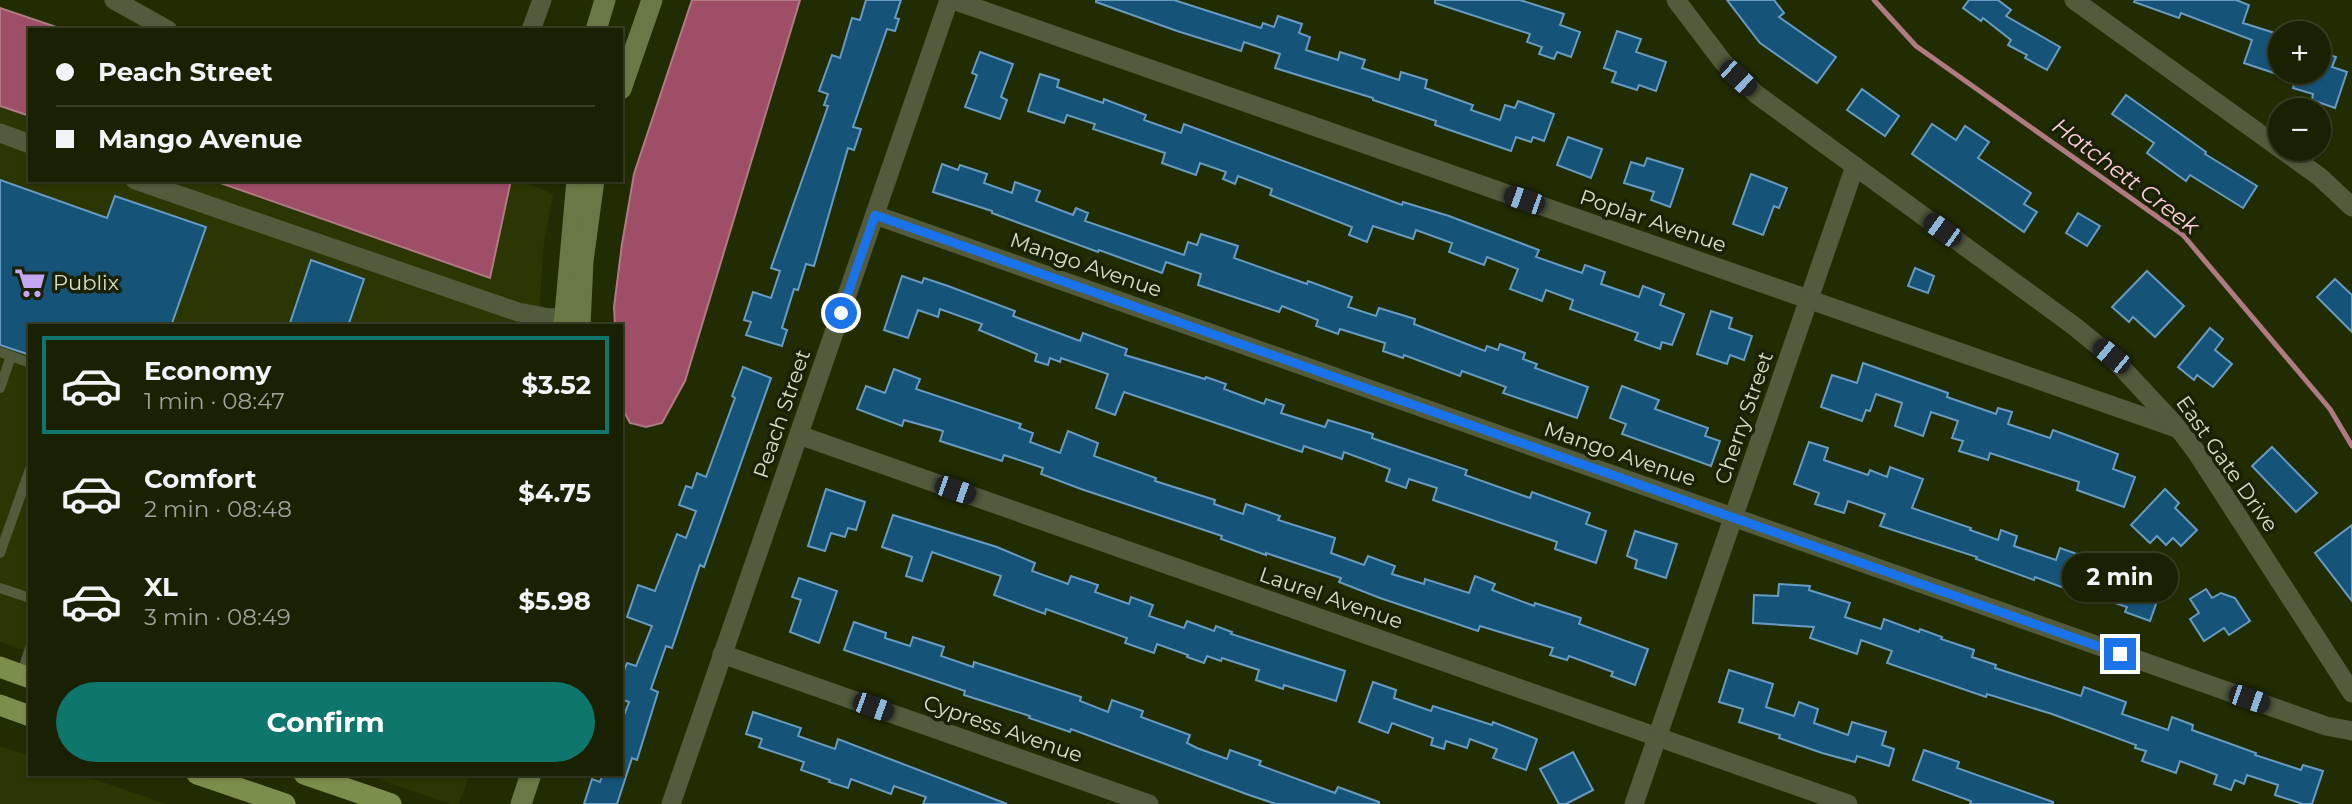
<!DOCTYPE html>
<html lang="en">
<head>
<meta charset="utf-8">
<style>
	body { margin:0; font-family:Montserrat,sans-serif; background:#272e11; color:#f1f3f6; height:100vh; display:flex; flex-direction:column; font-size:26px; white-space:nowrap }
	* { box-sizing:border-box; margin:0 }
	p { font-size:23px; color:#9fa399 }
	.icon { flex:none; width:38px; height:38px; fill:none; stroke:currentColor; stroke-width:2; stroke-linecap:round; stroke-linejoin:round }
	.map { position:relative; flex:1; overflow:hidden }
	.sheet { position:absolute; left:28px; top:324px; width:595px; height:452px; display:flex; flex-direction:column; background:#1a2102; border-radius:0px; box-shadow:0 2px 5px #0004,0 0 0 2px #383e24 }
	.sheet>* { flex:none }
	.guide { position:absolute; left:28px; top:28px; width:595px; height:154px; border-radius:0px; box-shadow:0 2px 5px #0004,0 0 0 2px #383e24; display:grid; align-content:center; height:154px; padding:0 28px; background:#1a2102 }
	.tools { position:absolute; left:2268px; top:21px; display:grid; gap:14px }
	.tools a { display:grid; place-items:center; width:63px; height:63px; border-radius:50%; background:#1a2102; box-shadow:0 2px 5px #0004,0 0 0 2px #383e24; font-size:35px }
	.end { position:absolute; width:32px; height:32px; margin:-16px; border:9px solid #1a73e8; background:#fff; box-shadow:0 0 0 4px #fff }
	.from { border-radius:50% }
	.bubble { position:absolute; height:49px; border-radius:24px; background:#1a2102; box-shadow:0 2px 5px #0004,0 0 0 2px #383e24; font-size:23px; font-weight:700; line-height:49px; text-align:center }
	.car { position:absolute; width:21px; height:42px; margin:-21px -10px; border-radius:9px; box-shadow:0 0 5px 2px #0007; background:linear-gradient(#222 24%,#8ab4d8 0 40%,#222 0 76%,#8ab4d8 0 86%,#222 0) }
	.guide b { display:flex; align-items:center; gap:24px; height:66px; font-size:26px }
	.guide b+b { border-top:2px solid #383e24 }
	.guide i { width:18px; height:18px; background:#f1f3f6 }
	ul { padding:12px 0 0; list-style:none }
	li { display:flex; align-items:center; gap:21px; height:98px; margin:0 14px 10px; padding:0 14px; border:4px solid transparent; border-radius:0px }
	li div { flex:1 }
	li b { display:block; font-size:26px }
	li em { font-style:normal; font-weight:700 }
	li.active { border-color:#0f766e }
	li>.icon { width:63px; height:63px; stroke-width:1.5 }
	.primary-button { display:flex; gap:14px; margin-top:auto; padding:14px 28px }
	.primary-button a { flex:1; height:80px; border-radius:42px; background:#0f766e; color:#fff; font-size:28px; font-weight:700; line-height:80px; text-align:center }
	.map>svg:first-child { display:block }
</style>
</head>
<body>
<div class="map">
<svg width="2352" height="804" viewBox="0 0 2352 804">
	<rect width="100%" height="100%" fill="#222c02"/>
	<!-- built -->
	<g fill="#2b3603">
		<path d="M0 106 30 116V180H212L490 278 511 180H519L553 194 543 250 539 325 30 326V652L0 642Z"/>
		<path d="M0 746 30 756V774H79L166 804H0Z"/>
		<path d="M365 774H470L459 804H450Z"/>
	</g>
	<!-- water -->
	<g fill="#9f4e67" stroke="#b07a83" stroke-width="2">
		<path d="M692 0H800L685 381 662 423 646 427 630 423 621 406V326L615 325 614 307 622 244 634 174Z"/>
		<path d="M0 8 65 30H30V116L0 106Z"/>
		<path d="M212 180H511L490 278Z"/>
	</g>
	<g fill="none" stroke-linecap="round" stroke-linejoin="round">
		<!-- stream -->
		<path stroke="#b07a83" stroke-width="5" d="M1874 0 1916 46 2183 235 2330 409 2352 446"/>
	</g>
	<!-- building -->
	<g fill="#155379" stroke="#679bc2" stroke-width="2">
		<path d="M866 0H901L895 18 899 19 895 31 887 29 853 127 861 129 854 150 848 148 814 266 806 264 798 290 794 289 782 328 787 330 782 346 746 335 751 322 744 320 753 292 771 298 780 271 771 268 828 106 824 105 828 94 819 91 832 55 840 58 852 18 860 20Z"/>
		<path d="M1096 0H1174L1261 28 1263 23 1274 27 1278 16 1302 24 1299 33 1310 37 1306 50 1338 60 1340 52 1365 60 1362 68 1399 80 1401 72 1427 80 1425 88 1473 105 1471 110 1500 120 1505 105 1515 108 1518 101 1554 114 1544 141 1533 137 1531 142 1516 137 1511 151 1435 125 1436 121 1373 100V98L1275 68 1280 54 1244 42 1241 51 1177 31 1096 2Z"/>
		<path d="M1435 0H1520L1564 14 1560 25 1580 32 1571 57 1557 52 1554 59 1539 54 1542 47 1527 42 1530 34 1435 3Z"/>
		<path d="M1727 0H1774L1784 13 1779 17 1836 57 1817 83 1760 43Z"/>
		<path d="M1969 0H1998L2011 10 2006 16 2060 47 2047 70 2025 58 2027 55 2008 45 2011 40 1983 18 1981 21 1963 8Z"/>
		<path d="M2135 0H2236L2249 5 2243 23 2278 34 2274 46 2280 48V75L2244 63 2252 40 2181 13 2179 18 2134 2Z"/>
		<path d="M1617 31 1641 39 1636 52 1666 62 1656 91 1639 85 1637 90 1612 82 1616 72 1604 68Z"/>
		<path d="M2319 51 2336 57 2332 67 2347 72 2335 108 2312 100 2313 94 2293 88 2298 72H2319Z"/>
		<path d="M980 52 1013 64 1001 97 1007 100 1000 119 965 107 977 75 972 73Z"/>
		<path d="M1040 74 1059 80 1057 87 1103 103 1104 99 1146 115 1144 120 1181 133 1184 124 1402 205 1403 202 1449 216 1539 250 1536 257 1582 273 1585 265 1605 272 1601 284 1639 297 1643 286 1664 294 1660 305 1684 314 1672 345 1662 342 1660 349 1635 340 1638 333 1570 309 1573 300 1546 290 1542 301 1510 289 1518 269 1487 257 1484 265 1449 252 1452 243 1416 230 1413 239 1373 226 1367 242 1349 235 1352 227 1270 195 1272 189 1238 176 1235 184 1223 179 1226 172 1200 163 1196 175 1162 163 1165 153 1093 129 1095 124 1067 115 1064 123 1028 111Z"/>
		<path d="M1862 89 1899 116 1885 136 1847 110Z"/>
		<path d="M2126 95 2206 152 2205 154 2257 186 2243 208 2190 175 2186 181 2147 153 2154 143 2112 114Z"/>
		<path d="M1932 124 1956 140 1965 126 1989 142 1978 158 2031 193 2024 204 2037 212 2024 232 1912 154Z"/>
		<path d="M1568 137 1602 149 1591 178 1557 165Z"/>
		<path d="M1647 158 1683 169 1670 207 1651 200 1654 192 1624 183 1631 162 1644 166Z"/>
		<path d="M942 164 958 170 960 165 987 174 984 183 1012 193 1015 182 1040 191 1036 201 1073 215 1076 208 1088 213 1085 221 1184 255 1188 242 1197 245 1201 234 1238 246 1234 258 1307 284 1308 281 1352 297 1348 307 1376 316 1379 308 1415 319 1414 324 1485 351 1487 346 1498 350 1500 344 1525 353 1523 359 1537 364 1535 368 1588 387 1577 418 1503 393 1506 387 1462 371 1460 376 1404 355 1403 358 1383 351 1385 343 1340 329 1338 334 1316 326 1318 320 1282 306 1279 312 1198 285 1201 274 1166 262 1162 273 1099 250 1098 252 992 213V211L933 192Z"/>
		<path d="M1751 174 1787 188 1779 208 1774 206 1763 235 1733 224Z"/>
		<path d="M0 180 107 218 115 196 206 227 171 326H30V355L0 345Z"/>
		<path d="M2078 213 2100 226 2087 246 2066 233Z"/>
		<path d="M311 260 364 279 348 326H289Z"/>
		<path d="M1915 268 1934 276 1928 293 1908 286Z"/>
		<path d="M2147 271 2184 306 2155 337 2133 317 2129 322 2112 307Z"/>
		<path d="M902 276 922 283 924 278 948 286 1015 311 1013 316 1080 341 1083 333 1127 349 1125 355 1205 379 1206 377 1226 384 1224 389 1264 404 1266 399 1284 405 1281 413 1325 427 1328 420 1373 434 1372 438 1467 470 1465 475 1530 498 1532 492 1590 513 1586 524 1606 531 1596 563 1555 549 1557 542 1433 500 1437 488 1409 479 1406 488 1386 481 1390 469 1344 452 1342 459 1304 446 1302 452 1124 392 1115 415 1096 408 1108 374 1061 358 1060 362 1050 358 1048 365 1035 361 1037 354 979 330 982 324 940 309 938 317 918 310 908 338 884 330Z"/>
		<path d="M2335 279 2352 295V332L2317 297Z"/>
		<path d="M1711 311 1732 318 1729 328 1752 336 1744 360 1730 355 1727 364 1697 354Z"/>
		<path d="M2210 328 2223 339 2215 350 2232 364 2213 387 2197 375 2194 380 2178 367Z"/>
		<path d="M1863 363 1948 393 1947 397 1996 414 1998 408 2012 412 2008 424 2050 438 2053 430 2118 454 2113 469 2135 477 2124 507 2077 490 2079 482 1990 453 1988 460 1959 451 1963 441 1952 438 1958 421 1931 412 1923 436 1895 426 1902 403 1876 394 1870 411 1866 410 1862 421 1821 407 1832 375 1857 383Z"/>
		<path d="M743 367 771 378 704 567 700 565 672 648 666 646 651 689 658 692 637 760 632 758 617 804H584L592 779 600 782 603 774H621V723L629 702 621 699V678L627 663 636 666 652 626 627 617 638 585 655 591 677 534 686 538 696 511 679 505 686 486 692 488 697 473 706 477 735 398 732 396Z"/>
		<path d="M894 369 920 379 916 389 1021 424 1019 428 1033 433 1030 442 1060 453 1068 431 1098 443 1094 456 1156 478 1155 481 1215 500 1214 504 1243 514 1246 504 1280 516 1278 520 1335 538 1331 553 1364 565 1368 556 1395 566 1392 574 1424 584 1425 579 1469 593 1475 576 1495 584 1492 590 1534 606 1535 603 1581 618 1579 624 1648 649 1635 685 1611 676 1613 672 1569 656 1567 660 1550 655 1553 648 1480 626 1478 631 1380 598 1339 582 1341 578 1266 553V555L1221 539 1222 536 1081 489 1041 474 1043 468 1004 455 1002 461 940 441 943 431 904 420 902 426 857 409 866 386 885 393Z"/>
		<path d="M1622 386 1659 400 1655 409 1708 428 1705 436 1720 441 1711 466 1622 434 1626 424 1610 418Z"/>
		<path d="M1809 442 1828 448 1824 460 1868 475 1870 470 1887 477 1890 467 1923 479 1912 508 1971 528 1970 530 1998 540 2001 530 2017 536 2014 546 2056 560 2060 548 2120 569 2124 558 2167 573 2150 621 2125 612 2127 607 2097 597 2096 600 2035 577 2034 580 1976 559 1977 557 1880 526 1885 514 1848 501 1844 513 1815 504 1819 493 1794 484Z"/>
		<path d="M2272 447 2317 493 2296 512 2252 466Z"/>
		<path d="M826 489 865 502 856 530 848 528 845 537 831 533 825 551 808 546Z"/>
		<path d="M2165 489 2179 503 2175 508 2197 530 2181 546 2173 538 2166 545 2157 536 2150 543 2131 525Z"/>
		<path d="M893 515 997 547 1035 563 1032 571 1068 584 1071 576 1098 585 1095 592 1129 604 1131 597 1153 605 1149 616 1184 628 1187 621 1214 631 1216 626 1232 632 1231 634 1345 671 1336 701 1284 685 1283 689 1256 680 1259 670 1222 658 1221 661 1207 656 1204 663 1187 657 1188 655 1157 644 1154 653 1125 643 1127 638 1046 609 1045 614 994 595 1001 576 932 552 922 581 906 576 912 557 882 547Z"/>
		<path d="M2352 525V601L2315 553Z"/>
		<path d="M1635 531 1677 544 1666 578 1635 568 1637 560 1627 556Z"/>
		<path d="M799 578 837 591 819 643 790 632 801 600 792 597Z"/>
		<path d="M1779 584 1810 586 1809 590 1850 603 1845 617 1881 629 1884 619 1919 632 1920 629 1942 637 1941 639 1974 650 1972 657 1996 665 1995 668 2081 696 2084 687 2126 702 2122 714 2168 730 2172 717 2193 725 2192 730 2256 753 2255 755 2301 770 2303 765 2323 771 2312 804H2303L2275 795 2278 785 2247 775 2244 784 2235 780 2231 790 2214 784 2217 775 2180 761 2176 773 2142 761 2146 751 2135 748 2136 745 2052 714 1987 694 1986 697 1887 663 1892 651 1861 640 1857 654 1810 638 1814 627 1753 623 1754 595 1778 596Z"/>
		<path d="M2206 589 2212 598 2221 593 2235 598 2250 621 2229 635 2224 628 2204 641 2190 619 2199 613 2190 599Z"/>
		<path d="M854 622 886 633 885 638 910 646 913 637 944 647 941 656 973 667 974 662 1081 697 1080 701 1108 712 1112 700 1143 711 1141 717 1190 735 1187 743 1197 748 1227 759 1230 750 1261 761 1259 765 1335 793 1338 787 1379 802V804H1276L1249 795 1071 729 1070 732 1029 718 1030 716 964 695 965 691 844 650Z"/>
		<path d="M1729 670 1773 684 1766 707 1794 716 1799 702 1818 709 1814 723 1848 735 1852 722 1886 732 1882 745 1894 749 1889 766 1857 756 1855 762 1822 753 1779 738 1780 735 1739 722 1743 709 1719 702Z"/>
		<path d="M1373 682 1396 690 1394 698 1431 711 1433 706 1492 725 1493 722 1537 739 1526 770 1493 758 1497 749 1470 739 1467 748 1446 741 1444 749 1431 745 1433 738 1392 723 1388 733 1359 722Z"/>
		<path d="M753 712 801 728 798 736 835 749 838 739 1007 804H923L926 797 894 786 891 794 851 779 848 788 829 782 830 780 801 770 804 762 759 747 762 739 746 734Z"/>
		<path d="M1924 750 1959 762 1957 768 2053 802V804H1970L1971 801 1913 780Z"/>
		<path d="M1573 752 1593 790 1566 804H1559L1540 769Z"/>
	</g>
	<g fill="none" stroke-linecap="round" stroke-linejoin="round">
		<!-- lane -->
		<g stroke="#525b3c" stroke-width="10">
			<path d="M0 352 30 363"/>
			<path d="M0 388 11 356"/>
			<path d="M0 553 30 469"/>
			<path d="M0 588 30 598"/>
			<path d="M21 675 30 648"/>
		</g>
		<!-- street -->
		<g stroke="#525b3c" stroke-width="19">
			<path d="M114 0 168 30"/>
			<path d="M953 0 2179 429"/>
			<path d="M1676 0 1723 62 1756 94 2074 326 2111 356 2179 429 2197 453 2352 693"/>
			<path d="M2074 0 2320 177 2352 207"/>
			<path d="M531 30 542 0"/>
			<path d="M0 133 30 144"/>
			<path d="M135 180 518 312 550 318 564 317"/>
			<path d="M875 215 2326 726 2352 731"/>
			<path d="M799 435 1848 804"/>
			<path d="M722 654 1149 804"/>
			<path d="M671 804 949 0"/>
			<path d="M1634 804 1855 166"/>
		</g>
		<!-- secondary -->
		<g stroke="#697845" stroke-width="21">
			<path d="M596 30 605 0"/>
			<path d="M621 89 652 0"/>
			<path d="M564 326 577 180"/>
			<path d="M580 326 583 261 594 180"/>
			<path d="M521 804 531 774"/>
		</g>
		<!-- primary -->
		<g stroke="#7b8e4b" stroke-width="21">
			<path d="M0 667 30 678"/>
			<path d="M0 705 30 716"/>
			<path d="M197 774 285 804"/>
			<path d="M304 774 391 804"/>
		</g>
	</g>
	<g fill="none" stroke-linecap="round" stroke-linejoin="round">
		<!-- route -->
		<path stroke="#1a73e8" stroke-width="9" d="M841 313 875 215 2120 654"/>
	</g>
	<!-- icons -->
	<defs>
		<symbol id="supermarket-bare" viewBox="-9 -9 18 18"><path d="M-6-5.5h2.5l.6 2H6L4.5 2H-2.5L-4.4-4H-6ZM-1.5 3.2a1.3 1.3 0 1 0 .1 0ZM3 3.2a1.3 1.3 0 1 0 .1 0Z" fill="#c4a7f1" stroke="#1a2105" stroke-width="2.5" paint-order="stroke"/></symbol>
	</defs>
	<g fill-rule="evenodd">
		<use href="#supermarket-bare" x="8" y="261" width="44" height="44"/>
	</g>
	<g text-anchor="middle" stroke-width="7" stroke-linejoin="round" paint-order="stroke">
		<!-- street labels -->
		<g font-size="21" fill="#d7e0c3" stroke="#1a2105">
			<text transform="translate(1653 221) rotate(19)" y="7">Poplar Avenue</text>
			<text transform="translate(1086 265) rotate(19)" y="7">Mango Avenue</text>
			<text transform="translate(782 414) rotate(-71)" y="7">Peach Street</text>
			<text transform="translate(1744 418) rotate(-71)" y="7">Cherry Street</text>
			<text transform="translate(1620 454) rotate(19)" y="7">Mango Avenue</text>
			<text transform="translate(2227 464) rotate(55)" y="7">East Gate Drive</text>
			<text transform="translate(1331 598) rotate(19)" y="7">Laurel Avenue</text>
			<text transform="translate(1003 729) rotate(19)" y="7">Cypress Avenue</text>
		</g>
		<!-- poi labels -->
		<g font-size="21" fill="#d7e0c3" stroke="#1a2105" text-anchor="start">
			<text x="53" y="290">Publix</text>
		</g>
		<!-- water labels -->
		<g font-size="23" font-style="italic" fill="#feceda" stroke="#1a2105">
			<text transform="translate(2126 176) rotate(37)" y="8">Hatchett Creek</text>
		</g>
	</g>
</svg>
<div class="tools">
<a>+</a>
<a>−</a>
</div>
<i class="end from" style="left:841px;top:313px"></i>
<i class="end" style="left:2120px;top:654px"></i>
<div class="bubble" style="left:2062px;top:553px;width:116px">2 min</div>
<i class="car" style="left:1738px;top:78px;rotate:133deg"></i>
<i class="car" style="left:1524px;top:200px;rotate:289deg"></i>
<i class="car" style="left:1942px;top:230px;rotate:306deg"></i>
<i class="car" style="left:2111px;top:356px;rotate:309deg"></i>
<i class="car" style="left:955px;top:490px;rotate:109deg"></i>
<i class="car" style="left:2249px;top:699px;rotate:109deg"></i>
<i class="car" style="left:873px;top:707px;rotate:110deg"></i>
<div class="guide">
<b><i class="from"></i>Peach Street</b>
<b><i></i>Mango Avenue</b>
</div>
<section class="sheet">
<ul>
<li class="active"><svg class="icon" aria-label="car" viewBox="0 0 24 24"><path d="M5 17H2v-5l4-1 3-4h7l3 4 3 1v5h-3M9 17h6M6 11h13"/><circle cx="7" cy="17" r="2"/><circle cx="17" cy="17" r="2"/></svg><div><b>Economy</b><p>1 min · 08:47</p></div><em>$3.52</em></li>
<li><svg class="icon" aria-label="car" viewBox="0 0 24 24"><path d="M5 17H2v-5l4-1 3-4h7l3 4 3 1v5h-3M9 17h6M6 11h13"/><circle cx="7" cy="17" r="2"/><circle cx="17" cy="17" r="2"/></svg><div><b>Comfort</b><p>2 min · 08:48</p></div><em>$4.75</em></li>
<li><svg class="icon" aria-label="car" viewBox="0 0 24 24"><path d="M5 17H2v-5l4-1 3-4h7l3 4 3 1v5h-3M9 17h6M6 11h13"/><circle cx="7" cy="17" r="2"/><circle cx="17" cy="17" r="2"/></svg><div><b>XL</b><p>3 min · 08:49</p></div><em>$5.98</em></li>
</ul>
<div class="primary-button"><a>Confirm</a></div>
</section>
</div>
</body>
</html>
